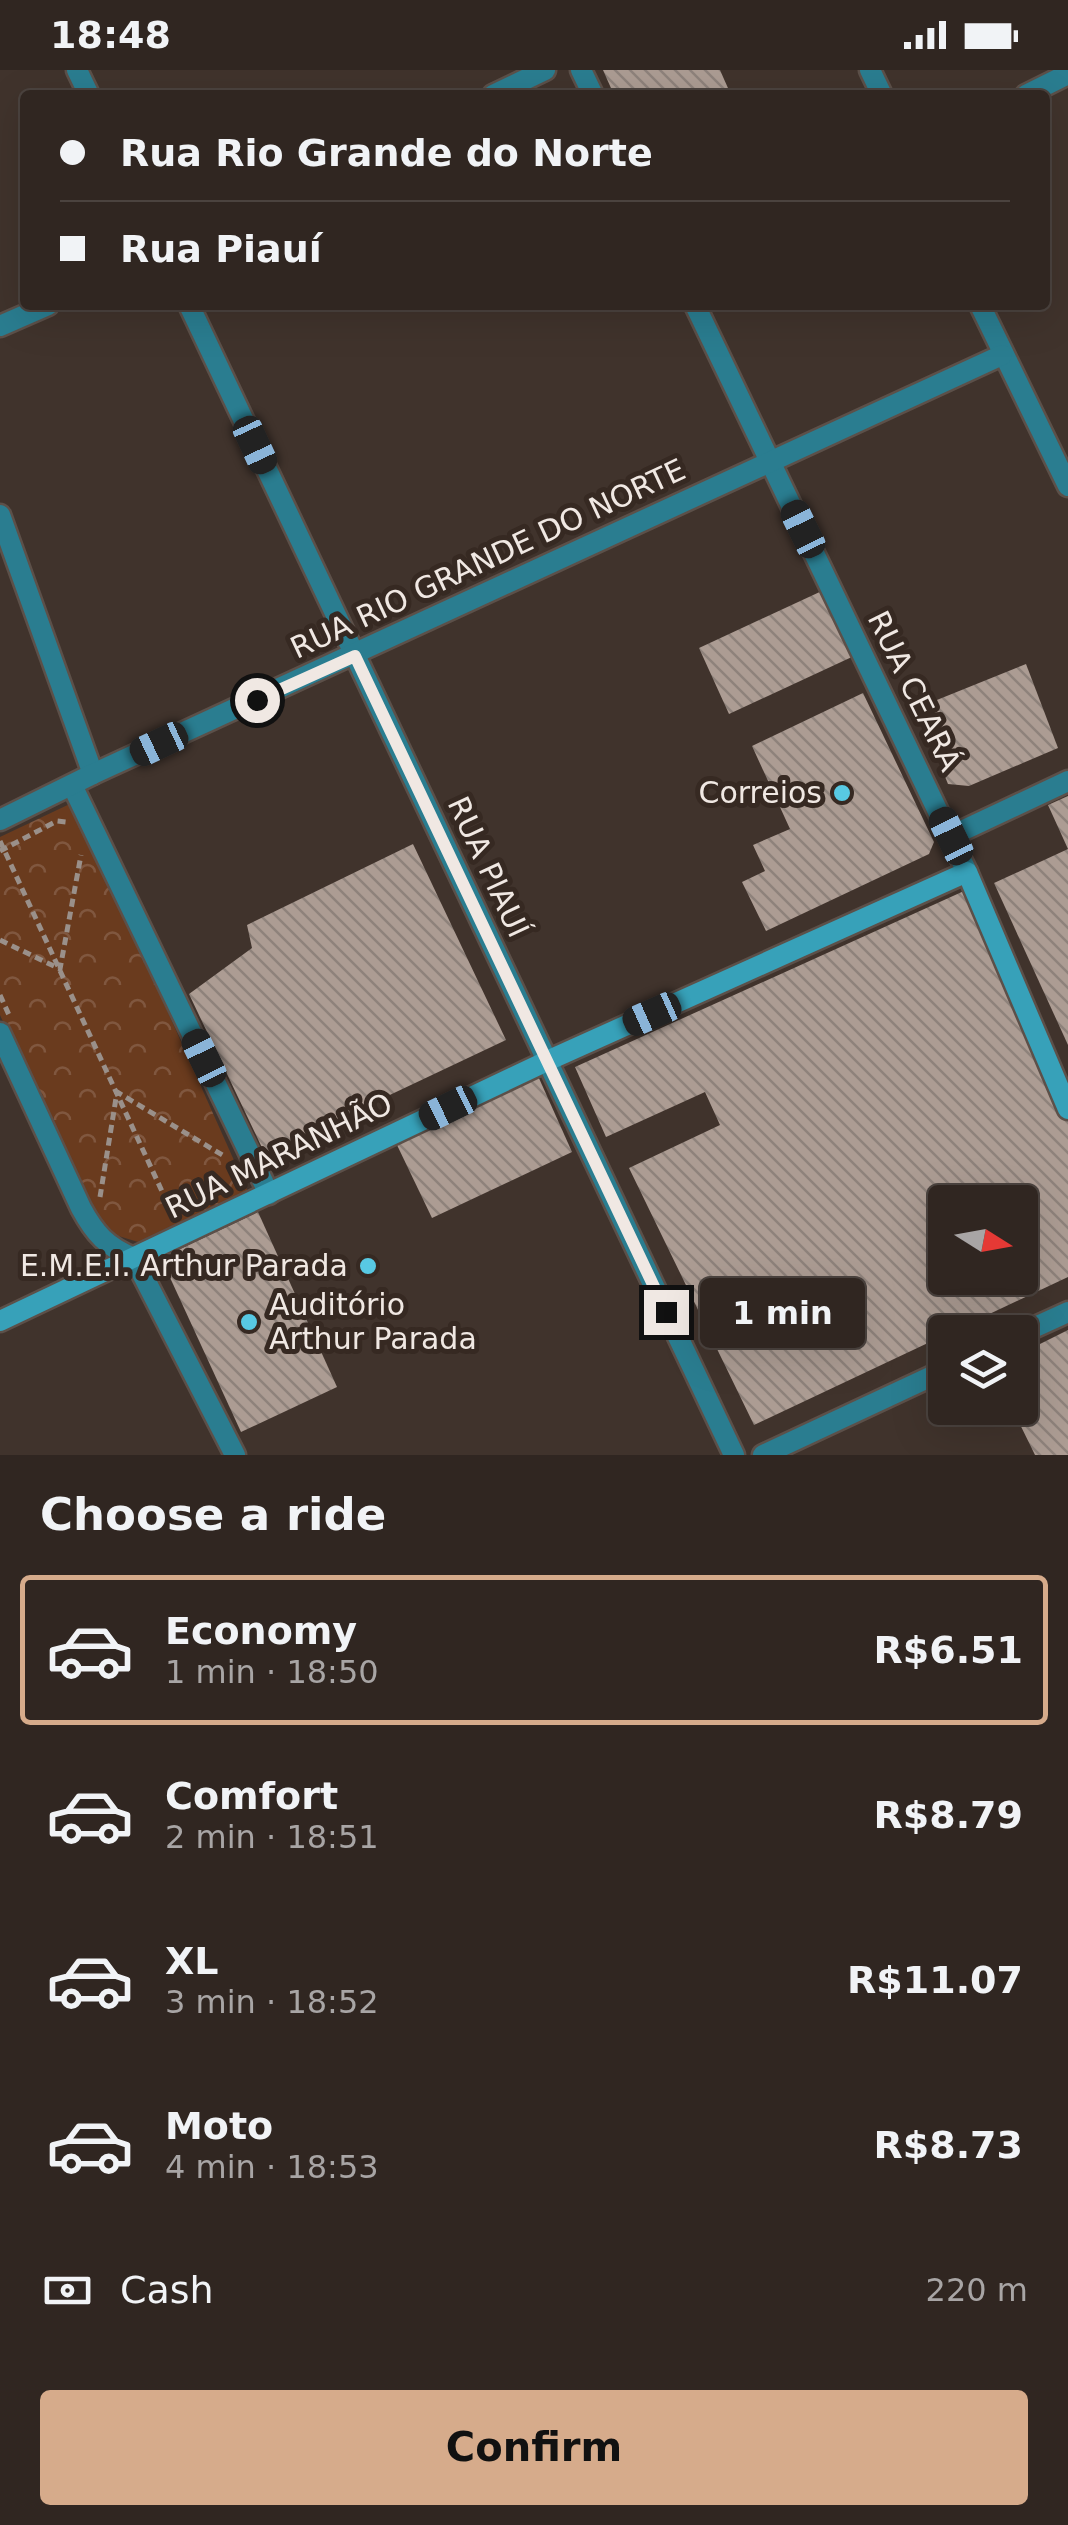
<!DOCTYPE html>
<html lang="en">
<head>
<meta charset="utf-8">
<style>
	body { margin:0; font-family:"DejaVu Sans",sans-serif; background:#3c322e; color:#f1f3f6; height:100vh; display:flex; flex-direction:column; font-size:38px; white-space:nowrap }
	* { box-sizing:border-box; margin:0 }
	p { font-size:32px; color:#a8a5a5 }
	.icon { flex:none; width:55px; height:55px; fill:none; stroke:currentColor; stroke-width:2; stroke-linecap:round; stroke-linejoin:round }
	.map { position:relative; height:1385px; overflow:hidden }
	.drawer { display:flex; flex-direction:column; background:#302621; flex:1 }
	.drawer>* { flex:none }
	.banner { position:absolute; left:20px; top:20px; width:1030px; height:220px; border-radius:10px; box-shadow:0 10px 40px #0002,0 0 0 2px #4b433f; display:grid; align-content:center; height:220px; padding:0 40px; background:#302621 }
	.needle { width:65px; rotate:101deg }
	.buttons { position:absolute; left:928px; top:1115px; display:grid; gap:20px }
	.buttons a { display:grid; place-items:center; width:110px; height:110px; border-radius:10px; background:#302621; box-shadow:0 10px 40px #0002,0 0 0 2px #4b433f; font-size:50px }
	.end { position:absolute; width:45px; height:45px; margin:-22px; border:12px solid #f0e8e3; background:#111; box-shadow:0 0 0 5px #111 }
	.from { border-radius:50% }
	.bubble { position:absolute; height:70px; border-radius:10px; background:#302621; box-shadow:0 10px 40px #0002,0 0 0 2px #4b433f; font-size:32px; font-weight:600; line-height:70px; text-align:center }
	.car { position:absolute; width:30px; height:60px; margin:-30px -15px; border-radius:12px; box-shadow:0 0 8px 2px #0007; background:linear-gradient(#222 24%,#8ab4d8 0 40%,#222 0 76%,#8ab4d8 0 86%,#222 0) }
	.banner b { display:flex; align-items:center; gap:35px; height:95px; font-size:38px }
	.banner b+b { border-top:2px solid #4b433f }
	.banner i { width:25px; height:25px; background:#f1f3f6 }
	ul { padding:0; list-style:none }
	li { display:flex; align-items:center; gap:30px; height:150px; margin:0 20px 15px; padding:0 20px; border:5px solid transparent; border-radius:10px }
	li div { flex:1 }
	li b { display:block; font-size:38px }
	li em { font-style:normal; font-weight:600 }
	li.selected { border-color:#d6ab8b }
	li>.icon { width:90px; height:90px; stroke-width:1.5 }
	h2 { padding:0 40px; font-size:45px; line-height:120px }
	.pay { display:flex; align-items:center; gap:25px; height:110px; padding:0 40px; font-size:38px }
	.pay p { margin-inline-start:auto }
	.primary-button { display:flex; gap:20px; margin-top:auto; padding:20px 40px }
	.primary-button a { flex:1; height:115px; border-radius:10px; background:#d6ab8b; color:#111; font-size:40px; font-weight:600; line-height:115px; text-align:center }
	.status { display:flex; justify-content:space-between; align-items:center; height:70px; padding:0 50px; background:#302621; direction:ltr }
	.status svg { height:28px; fill:currentColor }
	.map>svg:first-child { display:block }
</style>
</head>
<body>
<div class="status"><b>18:48</b><svg viewBox="0 0 49 12"><path d="M0 12V9h3v3zM5 12V6h3v6zM10 12V3h3v9zM15 12V0h3v12zM26 1h20v11H26zM47 4h2v5h-2z"/></svg></div>
<div class="map">
<svg width="1068" height="1385" viewBox="0 0 1068 1385">
	<defs>
		<pattern id="park-crowns" width="20" height="18" patternUnits="userSpaceOnUse" patternTransform="scale(2.5)"><rect width="20" height="18" fill="#6a3b1e"/><path d="M2 6a3 3 0 1 1 6 0M12 15a3 3 0 1 1 6 0" fill="none" stroke="#80573f"/></pattern>
		<pattern id="building-back-hatch" width="6" height="6" patternUnits="userSpaceOnUse" patternTransform="scale(2.5)"><rect width="6" height="6" fill="#ac9c93"/><path d="M-1 5l2 2M0 0l6 6M5-1l2 2" fill="none" stroke="#8e827b"/></pattern>
	</defs>
	<rect width="100%" height="100%" fill="#40332c"/>
	<!-- park -->
	<path fill="url(#park-crowns)" d="M74 732 249 1124 148 1175 99 1160 0 945V767Z"/>
	<!-- building -->
	<g fill="url(#building-back-hatch)" fill-rule="evenodd">
		<path d="M603 0H720L731 25H614Z"/>
		<path d="M824 520 854 586 729 644 699 578Z"/>
		<path d="M1026 594 1058 678 969 716 948 714 917 638Z"/>
		<path d="M863 623 934 772 929 784 766 861 742 812 765 801 753 775 790 759 752 676Z"/>
		<path d="M1068 726V779L1048 735Z"/>
		<path d="M413 774 506 970 265 1084 189 924 252 878 247 855Z"/>
		<path d="M1068 779V975L994 813Z"/>
		<path d="M964 821 1068 1051V1207L754 1355 629 1098 720 1055 705 1022 606 1067 575 997ZM945 1132H1020V1208H945Z"/>
		<path d="M538 1006 572 1082 432 1148 397 1075Z"/>
		<path d="M258 1142 337 1317 241 1362 161 1188Z"/>
		<path d="M1068 1260V1385H1035L1012 1338H1020V1284Z"/>
	</g>
	<g fill="none" stroke-linecap="round" stroke-linejoin="round">
		<defs>
			<g id="minor">
				<path d="M77 0 89 25"/>
				<path d="M581 0 593 25"/>
				<path d="M870 0 882 25"/>
				<path d="M493 25 545 0"/>
				<path d="M1026 25 1068 4"/>
				<path d="M189 235 734 1385"/>
				<path d="M695 235 967 802"/>
				<path d="M980 235 1068 416"/>
				<path d="M0 256 48 235"/>
				<path d="M0 445 93 704"/>
				<path d="M72 715 269 1124"/>
				<path d="M0 750 93 704 1002 285"/>
				<path d="M951 766 1068 711"/>
				<path d="M0 963 81 1138C95 1164 107 1177 134 1188L235 1385"/>
				<path d="M1020 1264 1068 1242"/>
				<path d="M763 1385 945 1300"/>
			</g>
			<path id="secondary" d="M0 1251 547 991 967 802 1068 1039"/>
		</defs>
		<!-- minor casing -->
		<use href="#minor" stroke="#5c5049" stroke-width="25"/>
		<!-- secondary casing -->
		<use href="#secondary" stroke="#5c5049" stroke-width="25"/>
		<!-- path -->
		<g stroke="#9a908a" stroke-width="5" stroke-dasharray="8 5" stroke-linecap="butt">
			<path d="M0 771 173 1145"/>
			<path d="M0 781 57 751 66 752"/>
			<path d="M0 870 60 899 81 785"/>
			<path d="M0 925 9 945"/>
			<path d="M100 1127 117 1022 224 1086"/>
		</g>
		<!-- minor -->
		<use href="#minor" stroke="#2a7d90" stroke-width="20"/>
		<!-- secondary -->
		<use href="#secondary" stroke="#37a1b9" stroke-width="20"/>
	</g>
	<g fill="none" stroke-linecap="round" stroke-linejoin="round">
		<!-- route -->
		<path stroke="#f0e8e3" stroke-width="12" d="M257 630 355 586 666 1242"/>
	</g>
	<!-- markers -->
	<g fill="#58c9e3" stroke="#362922" stroke-width="4">
		<circle cx="842" cy="723" r="10"/>
		<circle cx="368" cy="1196" r="10"/>
		<circle cx="249" cy="1252" r="10"/>
	</g>
	<g text-anchor="middle" stroke-width="10" stroke-linejoin="round" paint-order="stroke">
		<!-- street labels -->
		<g font-size="30" fill="#f0e8e3" stroke="#362922">
			<text transform="translate(488 489) rotate(-25)" y="10">RUA RIO GRANDE DO NORTE</text>
			<text transform="translate(914 621) rotate(64)" y="10">RUA CEARÁ</text>
			<text transform="translate(488 797) rotate(65)" y="10">RUA PIAUÍ</text>
			<text transform="translate(279 1086) rotate(-26)" y="10">RUA MARANHÃO</text>
		</g>
		<!-- poi labels -->
		<g font-size="30" fill="#f0e8e3" stroke="#362922" text-anchor="end">
			<text x="822" y="733">Correios</text>
			<text x="348" y="1206">E.M.E.I. Arthur Parada</text>
			<text x="269" y="1245" text-anchor="start">Auditório<tspan x="269" dy="34">Arthur Parada</tspan></text>
		</g>
	</g>
</svg>
<div class="buttons">
<a><svg class="needle" viewBox="-14 -14 28 28"><path d="M0-13l5 13h-10z" fill="#e53935"/><path d="M0 13l5-13h-10z" fill="#a8a5a5"/></svg></a>
<a><svg class="icon" aria-label="layers" viewBox="0 0 24 24"><path d="M12 4l9 5-9 5-9-5zM3 14l9 5 9-5"/></svg></a>
</div>
<i class="end from" style="left:257px;top:630px"></i>
<i class="end" style="left:666px;top:1242px"></i>
<div class="bubble" style="left:700px;top:1208px;width:165px">1 min</div>
<i class="car" style="left:255px;top:375px;rotate:155deg"></i>
<i class="car" style="left:803px;top:459px;rotate:334deg"></i>
<i class="car" style="left:159px;top:674px;rotate:245deg"></i>
<i class="car" style="left:951px;top:766px;rotate:334deg"></i>
<i class="car" style="left:652px;top:944px;rotate:246deg"></i>
<i class="car" style="left:204px;top:988px;rotate:334deg"></i>
<i class="car" style="left:448px;top:1038px;rotate:244deg"></i>
<div class="banner">
<b><i class="from"></i>Rua Rio Grande do Norte</b>
<b><i></i>Rua Piauí</b>
</div>
</div>
<section class="drawer">
<h2>Choose a ride</h2>
<ul>
<li class="selected"><svg class="icon" aria-label="car" viewBox="0 0 24 24"><path d="M5 17H2v-5l4-1 3-4h7l3 4 3 1v5h-3M9 17h6M6 11h13"/><circle cx="7" cy="17" r="2"/><circle cx="17" cy="17" r="2"/></svg><div><b>Economy</b><p>1 min · 18:50</p></div><em>R$6.51</em></li>
<li><svg class="icon" aria-label="car" viewBox="0 0 24 24"><path d="M5 17H2v-5l4-1 3-4h7l3 4 3 1v5h-3M9 17h6M6 11h13"/><circle cx="7" cy="17" r="2"/><circle cx="17" cy="17" r="2"/></svg><div><b>Comfort</b><p>2 min · 18:51</p></div><em>R$8.79</em></li>
<li><svg class="icon" aria-label="car" viewBox="0 0 24 24"><path d="M5 17H2v-5l4-1 3-4h7l3 4 3 1v5h-3M9 17h6M6 11h13"/><circle cx="7" cy="17" r="2"/><circle cx="17" cy="17" r="2"/></svg><div><b>XL</b><p>3 min · 18:52</p></div><em>R$11.07</em></li>
<li><svg class="icon" aria-label="car" viewBox="0 0 24 24"><path d="M5 17H2v-5l4-1 3-4h7l3 4 3 1v5h-3M9 17h6M6 11h13"/><circle cx="7" cy="17" r="2"/><circle cx="17" cy="17" r="2"/></svg><div><b>Moto</b><p>4 min · 18:53</p></div><em>R$8.73</em></li>
</ul>
<div class="pay"><svg class="icon" aria-label="cash" viewBox="0 0 24 24"><path d="M3 7h18v10H3z"/><circle cx="12" cy="12" r="2"/></svg>Cash<p>220 m</p></div>
<div class="primary-button"><a>Confirm</a></div>
</section>
</body>
</html>
